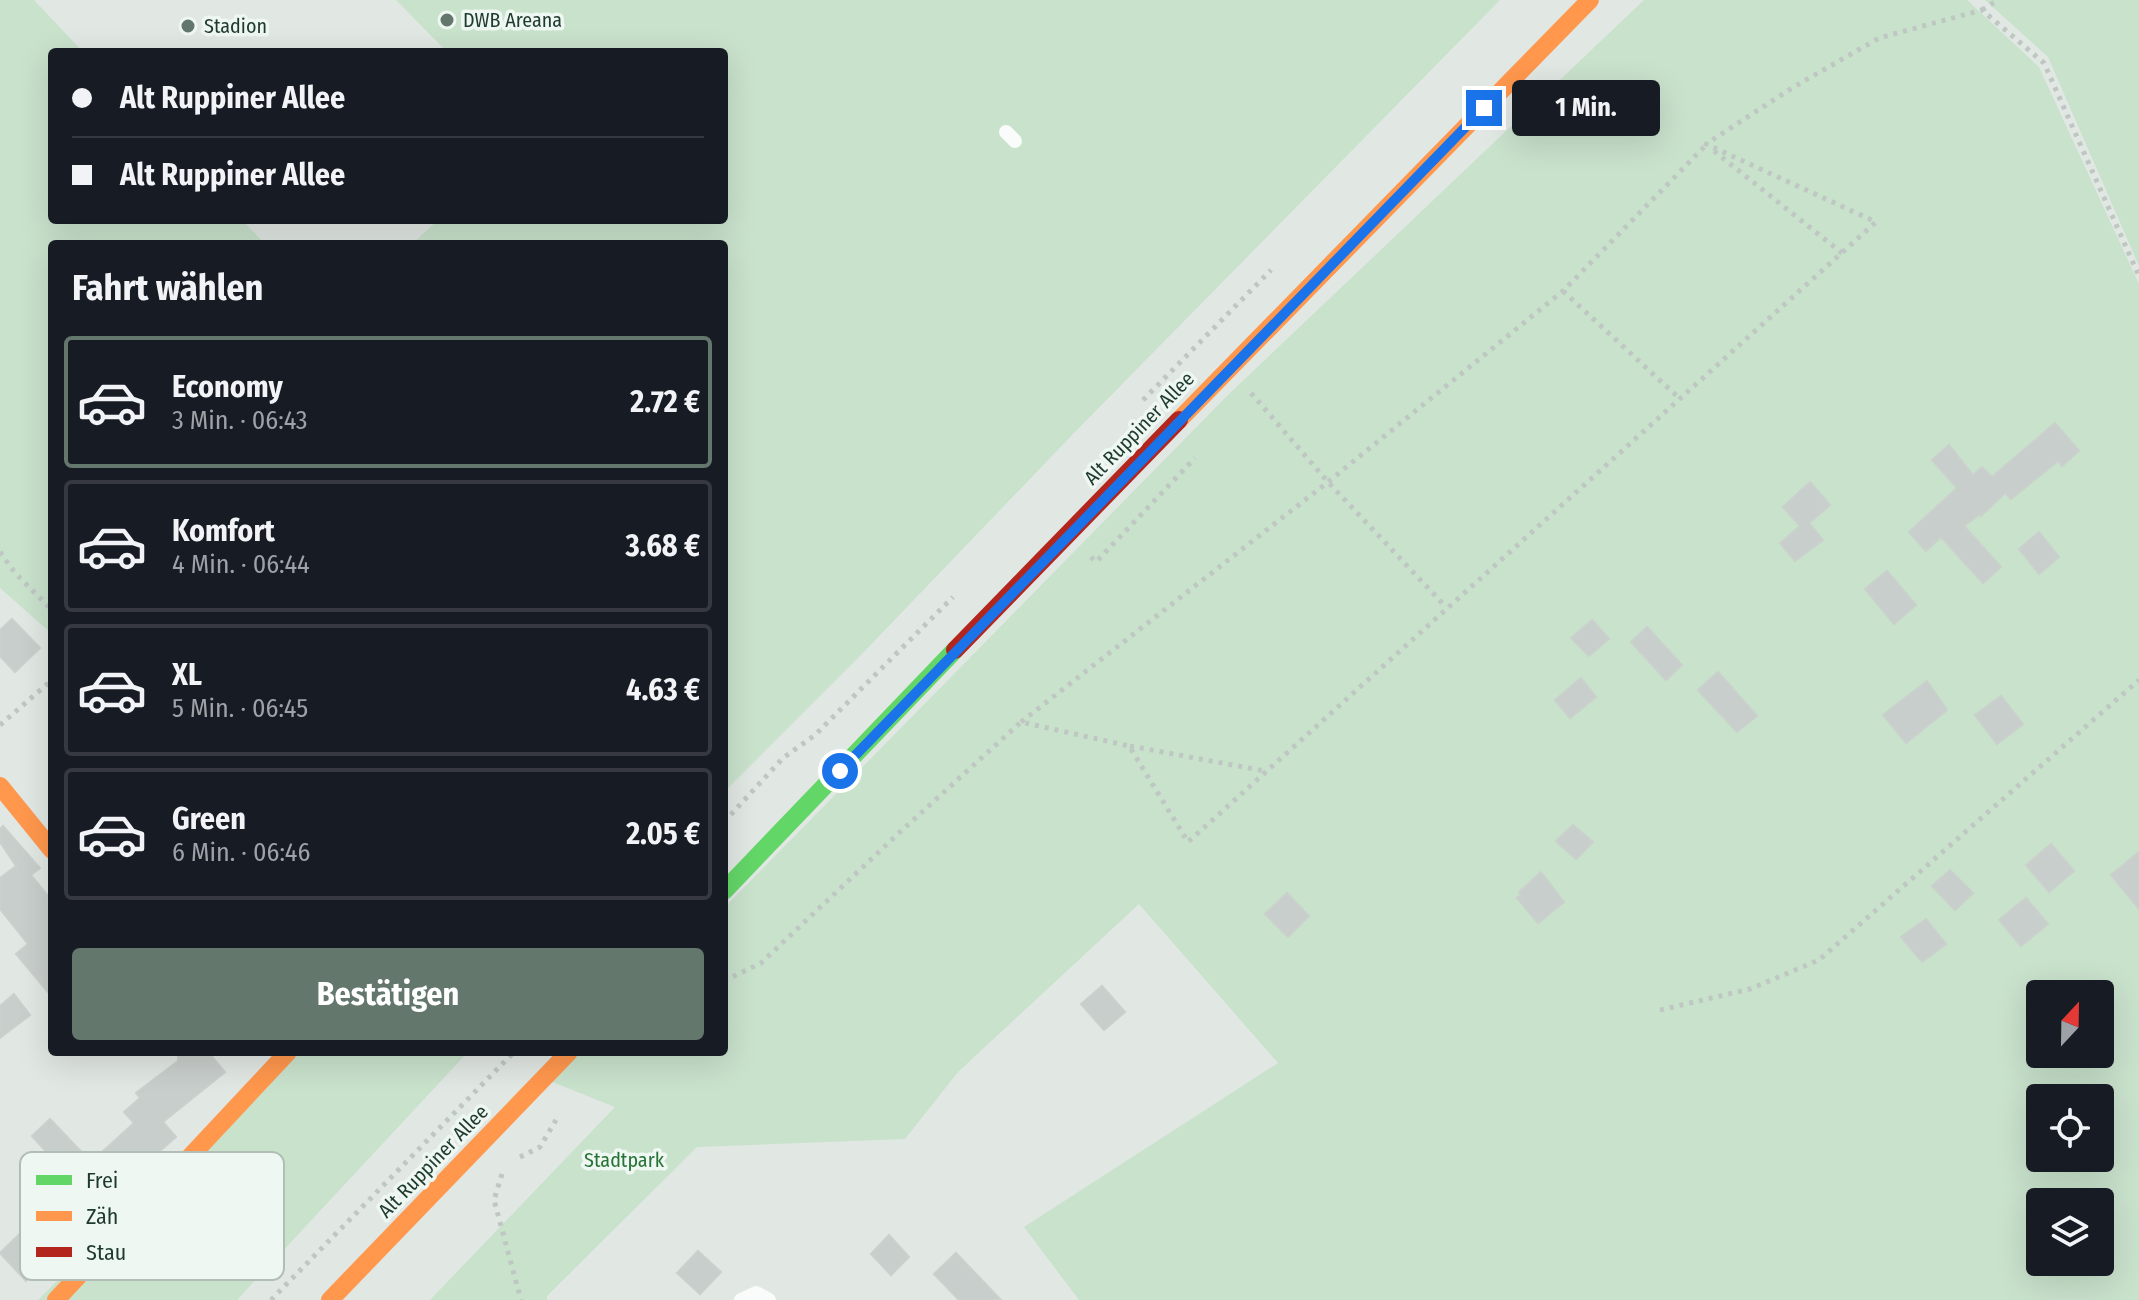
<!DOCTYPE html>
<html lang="de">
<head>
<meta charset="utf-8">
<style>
	body { margin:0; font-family:"Fira Sans Condensed",sans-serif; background:#242831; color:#f1f3f6; height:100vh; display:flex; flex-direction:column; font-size:30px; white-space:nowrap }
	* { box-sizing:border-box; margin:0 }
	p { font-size:26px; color:#9ea1a6 }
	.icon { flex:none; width:44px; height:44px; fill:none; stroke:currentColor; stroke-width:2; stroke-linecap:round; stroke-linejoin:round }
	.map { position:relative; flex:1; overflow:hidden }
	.panel { position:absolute; left:48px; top:240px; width:680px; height:816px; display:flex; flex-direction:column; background:#171b24; border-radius:8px; box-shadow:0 8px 32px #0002 }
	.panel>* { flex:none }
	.top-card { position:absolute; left:48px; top:48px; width:680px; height:176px; border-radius:8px; box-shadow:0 8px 32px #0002; display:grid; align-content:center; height:176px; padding:0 24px; background:#171b24 }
	.needle { width:52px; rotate:22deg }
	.fabs { position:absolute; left:2026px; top:980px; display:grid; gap:16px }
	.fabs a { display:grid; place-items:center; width:88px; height:88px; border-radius:8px; background:#171b24; box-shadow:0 8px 32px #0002; font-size:40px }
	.end { position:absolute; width:36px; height:36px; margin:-18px; border:10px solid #1a73e8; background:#fff; box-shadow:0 0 0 4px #fff }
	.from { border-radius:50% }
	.bubble { position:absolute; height:56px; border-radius:8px; background:#171b24; box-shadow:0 8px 32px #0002; font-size:26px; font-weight:700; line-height:56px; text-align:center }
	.top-card b { display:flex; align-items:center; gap:28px; height:76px; font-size:30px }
	.top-card b+b { border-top:2px solid #363941 }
	.top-card i { width:20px; height:20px; background:#f1f3f6 }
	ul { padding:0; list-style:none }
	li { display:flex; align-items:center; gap:24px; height:132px; margin:0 16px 12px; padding:0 8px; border:4px solid #363941; border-radius:8px }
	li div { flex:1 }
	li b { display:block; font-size:30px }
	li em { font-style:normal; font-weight:700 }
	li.active { border-color:#63776d }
	li>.icon { width:72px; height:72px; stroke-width:1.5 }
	h2 { padding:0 24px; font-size:36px; line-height:96px }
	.action { display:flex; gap:16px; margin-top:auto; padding:16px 24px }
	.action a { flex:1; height:92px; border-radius:8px; background:#63776d; color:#fff; font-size:32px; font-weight:700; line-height:92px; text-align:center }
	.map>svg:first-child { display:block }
</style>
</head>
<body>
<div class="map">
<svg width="2139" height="1300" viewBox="0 0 2139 1300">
	<rect width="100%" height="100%" fill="#e1e7e3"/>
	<!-- green -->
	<g fill="#c9e2cc" fill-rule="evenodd">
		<path d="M0 0H34L83 52H52V220H242L265 244H52V634L0 588Z"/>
		<path d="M396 0H1500L1073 434 860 656 724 792V244H412L438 220H724V52H447Z"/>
		<path d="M1644 0H1967L2039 67 2139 284V1300H1079L1024 1227 1278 1063 1139 904 958 1072 905 1139 697 1147 547 1296V1300H430L615 1107 550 1081 580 1052H724V908L1228 395ZM2040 994H2100V1054H2040ZM2040 1098H2100V1158H2040ZM2040 1202H2100V1262H2040Z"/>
		<path d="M1985 0H2139V266L2048 57Z"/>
		<path d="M286 1052H468L237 1300H38Z"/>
	</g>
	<!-- building -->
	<g fill="#c8cecb" stroke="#cad0cc" stroke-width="2">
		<path d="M2055 423 2079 451 2062 466 2058 461 2011 499 2005 493 1981 516 1980 514 1964 526 2001 567 1983 583 1941 537 1926 551 1909 532 1957 488 1932 460 1949 445 1973 475 1982 467 1992 477Z"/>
		<path d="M1810 482 1830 505 1809 523 1823 540 1795 561 1780 543 1800 526 1783 507Z"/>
		<path d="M2039 532 2059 557 2039 574 2019 549Z"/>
		<path d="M1887 571 1916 605 1894 624 1865 589Z"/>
		<path d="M12 619 40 648 15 672 0 656V630Z"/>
		<path d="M1592 620 1609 639 1589 656 1571 638Z"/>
		<path d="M1647 627 1682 665 1666 680 1631 642Z"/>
		<path d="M1718 672 1757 716 1737 732 1698 690Z"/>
		<path d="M1581 678 1596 697 1570 718 1555 700Z"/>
		<path d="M1927 681 1947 710 1906 743 1883 715Z"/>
		<path d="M2001 696 2023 724 1997 744 1975 715Z"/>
		<path d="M1573 825 1593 842 1576 859 1556 841Z"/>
		<path d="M3 826 40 868 31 875 52 901V997L16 954 28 944 0 909V878L16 866 0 842V829Z"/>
		<path d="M2051 844 2074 871 2049 892 2026 865Z"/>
		<path d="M2139 852V909L2111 875Z"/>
		<path d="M1950 870 1973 893 1955 910 1932 886Z"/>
		<path d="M1541 872 1564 902 1538 923 1517 898 1521 895 1519 892Z"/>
		<path d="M1287 893 1309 916 1288 937 1265 914Z"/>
		<path d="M2026 898 2048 924 2021 946 1999 920Z"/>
		<path d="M1926 919 1946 944 1922 962 1901 937Z"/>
		<path d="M1102 986 1125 1012 1104 1030 1081 1004Z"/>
		<path d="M14 994 30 1015 0 1038V1006Z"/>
		<path d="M178 1052H208L225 1072 163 1122 176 1137 105 1199V1207L98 1214 90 1213 51 1249 55 1254 26 1281 0 1253 33 1221 30 1218 72 1180 32 1136 50 1119 91 1162 134 1123 124 1112 140 1098 136 1093 178 1061Z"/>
		<path d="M889 1235 909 1257 891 1275 871 1254Z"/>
		<path d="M698 1251 721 1272 700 1294 677 1273Z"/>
		<path d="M956 1253 1001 1300H959L934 1274Z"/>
	</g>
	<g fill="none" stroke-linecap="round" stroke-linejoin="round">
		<!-- path -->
		<g stroke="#bfc7c3" stroke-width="5" stroke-dasharray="4 6" stroke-linecap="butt">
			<path d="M1982 10 1998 0"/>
			<path d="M1714 151 1842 253"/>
			<path d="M1563 291 1679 398"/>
			<path d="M1251 393 1328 482 1446 607"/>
			<path d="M1143 400 1271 270"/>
			<path d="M0 552 15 573 52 610"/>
			<path d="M1091 557 1096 562 1195 458"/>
			<path d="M1021 722 1328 482 1563 291 1706 145"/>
			<path d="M0 725 52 680"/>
			<path d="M1130 746 1265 771"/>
			<path d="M724 822 783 758 815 735 953 597"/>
			<path d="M724 981 761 963 900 832 1021 722 1129 746 1188 842 1876 222 1706 144 1792 88 1879 38 1982 10 2044 63 2139 276"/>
			<path d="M1660 1010 1750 989 1819 960 2139 680"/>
			<path d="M520 1157 540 1147 556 1120"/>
			<path d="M502 1174 494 1200 521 1300"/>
			<path d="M271 1300 514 1052"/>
		</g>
		<!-- lane -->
		<g stroke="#fafbfb" stroke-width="14">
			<path d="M1006 132 1015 141"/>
			<path d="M741 1300 756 1293 769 1300"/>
		</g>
		<!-- fast -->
		<path stroke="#63d668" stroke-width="18" d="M724 891 955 650"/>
		<!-- slow -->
		<g stroke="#ff974d" stroke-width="18">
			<path d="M1179 420 1590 0"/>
			<path d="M0 786 52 850"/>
			<path d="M56 1300 288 1052"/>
			<path d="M330 1300 569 1052"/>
		</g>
		<!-- jam -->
		<path stroke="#b3261e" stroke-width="18" d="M955 650 1179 420"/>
	</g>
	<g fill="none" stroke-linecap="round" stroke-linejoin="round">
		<!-- route -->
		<path stroke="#1a73e8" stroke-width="10" d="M840 771 1484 108"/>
	</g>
	<!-- markers -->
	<g fill="#63776d" stroke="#eef7f1" stroke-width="3">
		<circle cx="447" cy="20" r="8"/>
		<circle cx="188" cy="26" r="8"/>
	</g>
	<g text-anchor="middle" stroke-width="7" stroke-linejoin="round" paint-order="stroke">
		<!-- poi labels -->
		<g font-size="20" fill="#1f3a2e" stroke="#eef7f1" text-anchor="start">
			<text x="463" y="27">DWB Areana</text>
			<text x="204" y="33">Stadion</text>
		</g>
		<!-- street labels -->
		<g font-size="20" fill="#1f3a2e" stroke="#eef7f1">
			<text transform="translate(1139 428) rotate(-46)" y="7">Alt Ruppiner Allee</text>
			<text transform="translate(433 1161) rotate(-46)" y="7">Alt Ruppiner Allee</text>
		</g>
		<!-- park labels -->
		<g font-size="20" fill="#277337" stroke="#eef7f1">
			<text x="624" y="1167">Stadtpark</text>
		</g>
	</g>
	<!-- legend -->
	<rect x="20" y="1152" width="264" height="128" rx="12" fill="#eef7f1" stroke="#b0beb6" stroke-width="2"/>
	<rect x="36" y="1175" width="36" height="10" fill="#63d668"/>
	<rect x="36" y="1211" width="36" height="10" fill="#ff974d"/>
	<rect x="36" y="1247" width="36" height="10" fill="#b3261e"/>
	<g font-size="22" fill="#1f3a2e">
		<text x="86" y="1188">Frei</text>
		<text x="86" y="1224">Zäh</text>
		<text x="86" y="1260">Stau</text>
	</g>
</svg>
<div class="fabs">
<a><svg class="needle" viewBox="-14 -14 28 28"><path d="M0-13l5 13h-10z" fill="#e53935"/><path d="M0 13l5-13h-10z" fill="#9ea1a6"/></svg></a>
<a><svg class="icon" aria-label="locate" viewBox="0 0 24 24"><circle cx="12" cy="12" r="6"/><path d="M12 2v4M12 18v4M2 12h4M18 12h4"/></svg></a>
<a><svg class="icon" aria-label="layers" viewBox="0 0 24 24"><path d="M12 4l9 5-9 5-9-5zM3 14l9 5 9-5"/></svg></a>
</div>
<i class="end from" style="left:840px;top:771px"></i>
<i class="end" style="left:1484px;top:108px"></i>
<div class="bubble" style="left:1512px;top:80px;width:148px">1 Min.</div>
<div class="top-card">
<b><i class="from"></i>Alt Ruppiner Allee</b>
<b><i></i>Alt Ruppiner Allee</b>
</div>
<section class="panel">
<h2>Fahrt wählen</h2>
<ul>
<li class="active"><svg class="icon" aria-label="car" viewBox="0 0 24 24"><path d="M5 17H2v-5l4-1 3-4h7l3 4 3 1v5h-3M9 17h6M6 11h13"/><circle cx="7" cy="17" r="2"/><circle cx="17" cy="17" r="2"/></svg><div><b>Economy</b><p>3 Min. · 06:43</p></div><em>2.72 €</em></li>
<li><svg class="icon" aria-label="car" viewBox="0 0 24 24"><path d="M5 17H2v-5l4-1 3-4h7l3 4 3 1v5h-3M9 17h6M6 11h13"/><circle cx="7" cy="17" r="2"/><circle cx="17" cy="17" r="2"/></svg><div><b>Komfort</b><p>4 Min. · 06:44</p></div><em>3.68 €</em></li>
<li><svg class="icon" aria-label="car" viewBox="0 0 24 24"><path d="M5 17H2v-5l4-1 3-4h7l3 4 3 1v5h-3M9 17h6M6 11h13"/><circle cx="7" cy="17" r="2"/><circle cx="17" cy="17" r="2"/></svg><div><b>XL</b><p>5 Min. · 06:45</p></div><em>4.63 €</em></li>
<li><svg class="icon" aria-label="car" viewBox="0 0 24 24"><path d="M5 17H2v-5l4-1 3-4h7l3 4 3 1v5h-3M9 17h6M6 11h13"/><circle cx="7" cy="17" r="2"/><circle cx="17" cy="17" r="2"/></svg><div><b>Green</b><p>6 Min. · 06:46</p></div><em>2.05 €</em></li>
</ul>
<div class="action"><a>Bestätigen</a></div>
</section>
</div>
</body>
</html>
